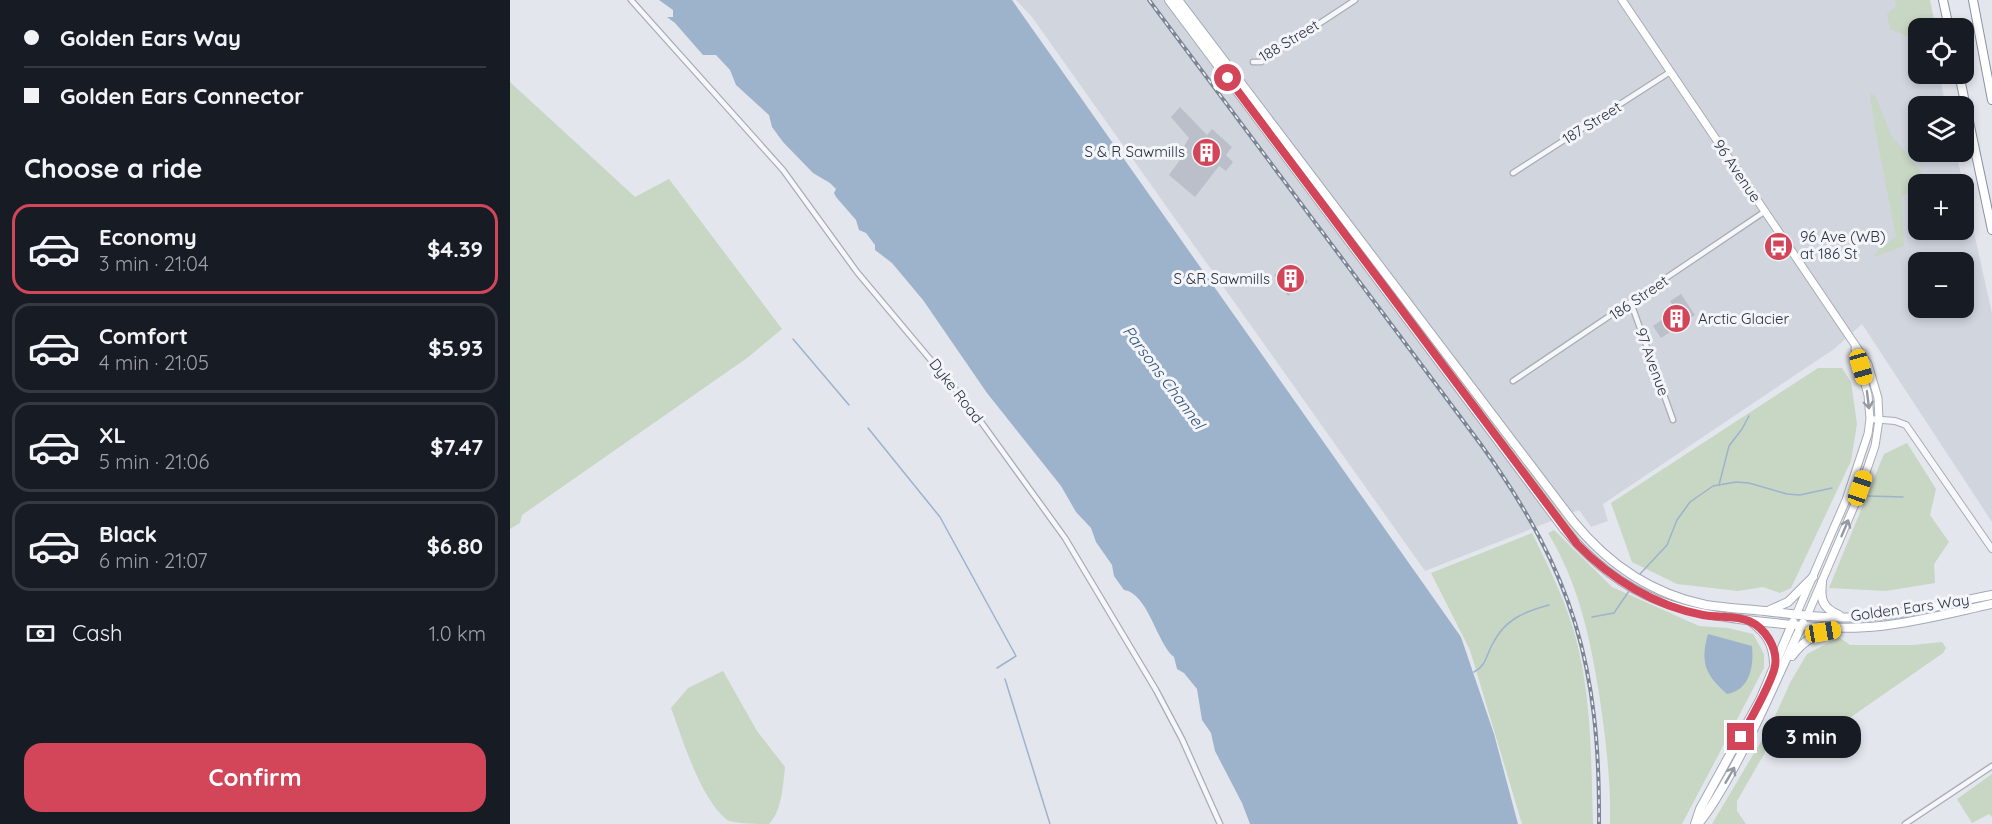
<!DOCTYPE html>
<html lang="en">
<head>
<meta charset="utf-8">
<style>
	body { margin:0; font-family:Quicksand,sans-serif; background:#20242c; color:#f1f3f6; height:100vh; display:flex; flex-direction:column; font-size:22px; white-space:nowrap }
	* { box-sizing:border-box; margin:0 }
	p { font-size:20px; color:#9ea1a6 }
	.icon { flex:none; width:33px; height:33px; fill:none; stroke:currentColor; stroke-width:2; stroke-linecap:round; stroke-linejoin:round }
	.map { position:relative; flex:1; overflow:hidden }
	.details { display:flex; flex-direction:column; background:#171b24; width:510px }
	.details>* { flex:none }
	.banner { display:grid; align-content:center; height:132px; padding:0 24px; background:#171b24 }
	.controls { position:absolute; left:1398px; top:18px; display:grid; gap:12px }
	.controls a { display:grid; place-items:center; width:66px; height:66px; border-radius:12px; background:#171b24; box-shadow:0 3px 9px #0003; font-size:30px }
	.end { position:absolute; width:27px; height:27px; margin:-14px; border:8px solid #d34659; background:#fff; box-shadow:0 0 0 3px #fff }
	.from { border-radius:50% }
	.bubble { position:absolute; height:42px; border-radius:18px; background:#171b24; box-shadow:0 3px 9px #0003; font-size:20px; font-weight:800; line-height:42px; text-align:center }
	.car { position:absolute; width:18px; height:36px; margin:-18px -9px; border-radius:8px; box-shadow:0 0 4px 2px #0007; background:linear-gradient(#f5c518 24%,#345 0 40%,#f5c518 0 76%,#345 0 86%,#f5c518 0) }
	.banner b { display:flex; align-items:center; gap:21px; height:57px; font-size:22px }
	.banner b+b { border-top:2px solid #363941 }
	.banner i { width:15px; height:15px; background:#f1f3f6 }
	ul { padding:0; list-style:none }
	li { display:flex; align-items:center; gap:18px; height:90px; margin:0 12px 9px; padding:0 12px; border:3px solid #363941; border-radius:18px }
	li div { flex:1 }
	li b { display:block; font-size:22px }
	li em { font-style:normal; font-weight:800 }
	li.active { border-color:#d34659 }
	li>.icon { width:54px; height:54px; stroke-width:1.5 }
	h2 { padding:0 24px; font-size:27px; line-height:72px }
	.pay { display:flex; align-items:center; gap:15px; height:66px; padding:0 24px; font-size:22px }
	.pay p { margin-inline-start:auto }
	.action { display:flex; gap:12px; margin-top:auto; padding:12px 24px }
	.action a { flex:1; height:69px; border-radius:18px; background:#d34659; color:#fff; font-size:24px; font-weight:800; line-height:69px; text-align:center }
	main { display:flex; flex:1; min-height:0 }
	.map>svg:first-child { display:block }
</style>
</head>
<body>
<main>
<section class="details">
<div class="banner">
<b><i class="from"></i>Golden Ears Way</b>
<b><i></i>Golden Ears Connector</b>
</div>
<h2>Choose a ride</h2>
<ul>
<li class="active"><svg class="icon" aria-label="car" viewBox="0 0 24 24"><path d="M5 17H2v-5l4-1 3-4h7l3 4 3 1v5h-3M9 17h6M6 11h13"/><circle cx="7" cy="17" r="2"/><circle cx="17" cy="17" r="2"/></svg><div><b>Economy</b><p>3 min · 21:04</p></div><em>$4.39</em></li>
<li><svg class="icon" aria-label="car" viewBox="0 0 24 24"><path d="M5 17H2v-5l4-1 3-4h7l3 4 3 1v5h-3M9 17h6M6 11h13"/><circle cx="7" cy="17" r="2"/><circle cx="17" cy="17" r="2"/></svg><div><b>Comfort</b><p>4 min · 21:05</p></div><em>$5.93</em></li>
<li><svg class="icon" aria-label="car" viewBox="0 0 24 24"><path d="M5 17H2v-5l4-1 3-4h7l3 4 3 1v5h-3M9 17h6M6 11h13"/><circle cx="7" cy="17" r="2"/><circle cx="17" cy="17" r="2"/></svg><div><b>XL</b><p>5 min · 21:06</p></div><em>$7.47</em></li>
<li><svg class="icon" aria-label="car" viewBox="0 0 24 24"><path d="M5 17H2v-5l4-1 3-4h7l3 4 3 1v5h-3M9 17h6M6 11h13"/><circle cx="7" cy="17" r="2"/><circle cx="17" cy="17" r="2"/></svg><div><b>Black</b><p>6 min · 21:07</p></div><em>$6.80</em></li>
</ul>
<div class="pay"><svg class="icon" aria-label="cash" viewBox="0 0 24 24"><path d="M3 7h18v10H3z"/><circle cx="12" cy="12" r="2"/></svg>Cash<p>1.0 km</p></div>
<div class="action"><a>Confirm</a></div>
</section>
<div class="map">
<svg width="1482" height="824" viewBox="0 0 1482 824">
	<rect width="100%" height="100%" fill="#e3e6ec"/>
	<!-- built -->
	<path fill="#d1d5de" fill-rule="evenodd" d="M506 0H1412L1408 28V74H1429L1436 106H1408V152H1446L1482 313V522L1352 324 1324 349 1093 504 1098 521 1081 527 1069 510 915 571 522 17ZM1408 184H1454V230H1408ZM1408 262H1454V308H1408Z"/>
	<!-- green -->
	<g fill="#c8d6c4">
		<path d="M1385 0H1420L1426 28H1408V41L1380 29 1377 14 1386 6Z"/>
		<path d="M0 82 125 197 159 179 272 329 237 358 12 515 10 523 0 529Z"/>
		<path d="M1360 93 1365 96 1381 135 1411 171 1413 184H1408V188L1391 196 1394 246 1364 257 1369 249 1386 237 1364 123Z"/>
		<path d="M877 284 1071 540 1056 524 988 434Z"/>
		<path d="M1308 368H1332L1341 382 1347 424 1341 461 1281 588 1270 593 1253 587 1228 591 1167 584 1122 562 1101 503Z"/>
		<path d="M1397 443 1426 489 1420 515 1439 542 1424 564 1425 583 1376 591 1319 588 1374 454Z"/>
		<path d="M1044 530 1102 587 1189 626 1218 628 1243 634 1254 654V668L1172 824H1100C1101 782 1096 741 1090 700 1081 641 1069 584 1038 533Z"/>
		<path d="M1022 533C1038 565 1055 600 1065 635 1082 697 1081 761 1083 824H1012L960 650 921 573Z"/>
		<path d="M1329 637 1340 645H1403L1432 642 1436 648 1433 653 1282 758 1265 735 1227 801V811L1236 824H1202L1259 728 1263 732 1260 727 1281 681 1297 654Z"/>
		<path d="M213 671 247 731 275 767C273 785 272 811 259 824 247 824 227 824 217 820 190 798 173 740 161 708L178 688Z"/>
		<path d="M1482 774V817L1479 814 1462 823 1447 799Z"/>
	</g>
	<!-- water -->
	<g fill="#9db3cc">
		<path d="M149 0H502L951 637 984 734 1008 824H740L732 803 705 751 701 733 692 720 687 689 674 673 667 669 664 657C647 644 638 593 614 590L604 576 602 565 586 542 581 528 566 512 551 486 477 393 413 300 382 263 365 250V245L356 233 349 230 346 220 326 197 324 193 326 189 320 183 303 173 273 142 262 127 259 115 226 85 220 70 206 55H193L165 23 157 17H163V10Z"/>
		<path d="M1198 634 1242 646C1244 666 1240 690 1217 694 1195 675 1190 662 1198 634Z"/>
	</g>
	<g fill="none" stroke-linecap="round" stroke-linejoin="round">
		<!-- stream -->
		<g stroke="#9db3cc" stroke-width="1.5">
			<path d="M283 339 339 405"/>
			<path d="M358 428 430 517 506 656 487 668"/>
			<path d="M1209 485 1219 446 1232 429 1239 416"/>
			<path d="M1358 496 1393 497"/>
			<path d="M1130 574 1157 545 1167 520 1180 502 1203 486 1226 482 1239 483 1277 494 1290 495 1322 488"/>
			<path d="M1082 617 1104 613 1119 591"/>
			<path d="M964 672C976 666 976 656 982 645 994 620 1013 612 1039 605"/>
			<path d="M495 679 540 824"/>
		</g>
	</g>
	<!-- building -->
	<g fill="#babfc9">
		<path d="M670 107 697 135 702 129 722 147 716 155 723 162 716 171 709 166 685 197 659 175 675 153 672 150 679 138 661 117Z"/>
		<path d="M787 265 798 282 778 296 764 275 770 271 773 274Z"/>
		<path d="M1171 294 1185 315 1151 338 1143 326 1166 310 1160 301Z"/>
	</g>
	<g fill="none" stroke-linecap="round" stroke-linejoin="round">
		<defs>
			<g id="minor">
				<path d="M121 0 273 170 347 272 461 408 521 491 555 538 646 690 672 739 710 824"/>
				<path d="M743 62H751L845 0"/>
				<path d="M1003 173 1160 72"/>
				<path d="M1121 303 1163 420"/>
				<path d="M1003 381 1254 212"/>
				<path d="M1395 824 1482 766"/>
			</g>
			<path id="tertiary" d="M1360 419 1385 421 1396 425 1482 549"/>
			<g id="secondary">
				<path d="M1112 0 1358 364 1368 398 1369 420 1365 446 1345 504 1297 616"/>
				<path d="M1286 615 1336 500 1358 434 1360 419 1358 395 1345 349"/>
			</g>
			<g id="primary">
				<path d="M659 0 1054 529C1116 603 1173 614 1264 623 1299 627 1335 630 1370 626 1407 622 1445 612 1482 604"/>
				<path d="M668 0 1063 521C1097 563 1142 594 1196 605 1215 608 1235 609 1255 611 1287 615 1319 619 1351 617 1395 615 1439 603 1482 595"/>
				<path d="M1312 582C1310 599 1312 608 1329 615"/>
				<path d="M1260 610 1278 602 1303 577"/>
				<path d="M1240 621C1256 633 1263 642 1264 663"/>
				<path d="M1282 656C1292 642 1304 634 1321 631"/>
				<path d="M1185 824 1190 809 1250 700 1283 622"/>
				<path d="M1188 824C1200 810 1209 794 1218 778 1247 728 1268 674 1293 623"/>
			</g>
			<g id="motorway">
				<path d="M1433 0 1439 28"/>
				<path d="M1463 0 1482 100"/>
				<path d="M1449 74 1482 230"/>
			</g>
		</defs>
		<!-- minor casing -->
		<use href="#minor" stroke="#a8adb6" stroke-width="7"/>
		<!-- tertiary casing -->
		<use href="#tertiary" stroke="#a8adb6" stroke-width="8"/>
		<!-- secondary casing -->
		<use href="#secondary" stroke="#a8adb6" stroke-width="9"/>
		<!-- primary casing -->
		<use href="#primary" stroke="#a2aab8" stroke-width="10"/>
		<!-- motorway casing -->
		<use href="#motorway" stroke="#8a93a3" stroke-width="10"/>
		<!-- minor -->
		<use href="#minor" stroke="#f6f7fa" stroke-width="4.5"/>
		<!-- tertiary -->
		<use href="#tertiary" stroke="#f6f7fa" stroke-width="6"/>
		<!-- secondary -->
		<use href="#secondary" stroke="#fff" stroke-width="7"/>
		<!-- primary -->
		<use href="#primary" stroke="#fff" stroke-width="8"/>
		<!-- motorway -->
		<use href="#motorway" stroke="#fff" stroke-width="8"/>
		<defs>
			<path id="rail" d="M639 0 972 446C1064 574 1090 667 1089 824"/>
		</defs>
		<!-- rail casing -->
		<use href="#rail" stroke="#7c8596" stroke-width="4"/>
		<!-- rail -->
		<use href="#rail" stroke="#f3f5f9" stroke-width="1.5" stroke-dasharray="4.5" stroke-linecap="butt"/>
	</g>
	<!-- one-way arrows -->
	<defs><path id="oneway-shaft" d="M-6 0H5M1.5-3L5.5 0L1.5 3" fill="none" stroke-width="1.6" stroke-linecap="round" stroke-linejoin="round" transform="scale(1.5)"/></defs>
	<g stroke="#9499a2">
		<use href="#oneway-shaft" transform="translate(1358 400) rotate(83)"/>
		<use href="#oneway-shaft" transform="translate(1335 528) rotate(-67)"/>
		<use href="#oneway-shaft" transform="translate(1220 775) rotate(-60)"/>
	</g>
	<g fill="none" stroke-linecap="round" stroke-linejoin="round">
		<!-- route -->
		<path stroke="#d34659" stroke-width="8" d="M718 78 1067 544C1101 579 1145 606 1193 615 1207 618 1226 615 1239 621 1255 628 1268 648 1265 666 1262 683 1240 720 1231 737"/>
	</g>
	<!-- icons -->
	<defs>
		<symbol id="building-disc" viewBox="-11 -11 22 22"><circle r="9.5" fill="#d34659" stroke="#f3f5f9"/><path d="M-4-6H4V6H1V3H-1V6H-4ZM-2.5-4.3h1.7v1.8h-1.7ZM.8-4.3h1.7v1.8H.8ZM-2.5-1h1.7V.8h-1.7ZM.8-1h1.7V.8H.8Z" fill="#fff"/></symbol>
		<symbol id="bus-disc" viewBox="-11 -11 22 22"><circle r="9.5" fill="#d34659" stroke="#f3f5f9"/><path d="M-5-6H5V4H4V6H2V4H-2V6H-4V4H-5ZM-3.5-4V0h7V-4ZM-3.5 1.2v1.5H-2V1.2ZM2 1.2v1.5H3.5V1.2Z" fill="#fff"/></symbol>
	</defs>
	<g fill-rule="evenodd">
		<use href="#building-disc" x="680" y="136" width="33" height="33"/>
		<use href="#bus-disc" x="1252" y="230" width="33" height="33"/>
		<use href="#building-disc" x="764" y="262" width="33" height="33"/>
		<use href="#building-disc" x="1150" y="302" width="33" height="33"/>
	</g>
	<g text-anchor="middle" stroke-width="6" stroke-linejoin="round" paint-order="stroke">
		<!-- street labels -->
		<g font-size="15" fill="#2a3344" stroke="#f3f5f9">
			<text transform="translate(779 41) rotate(-31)" y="5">188 Street</text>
			<text transform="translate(1082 123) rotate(-32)" y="5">187 Street</text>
			<text transform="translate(1227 171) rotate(56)" y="5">96 Avenue</text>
			<text transform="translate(1129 298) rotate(-34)" y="5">186 Street</text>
			<text transform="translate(1142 362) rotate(70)" y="5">97 Avenue</text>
			<text transform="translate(446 391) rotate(52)" y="5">Dyke Road</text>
			<text transform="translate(1400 608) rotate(-8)" y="5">Golden Ears Way</text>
		</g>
		<!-- poi labels -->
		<g font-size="15" fill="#2a3344" stroke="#f3f5f9" text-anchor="end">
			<text x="675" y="157">S &amp; R Sawmills</text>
			<text x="1290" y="242" text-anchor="start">96 Ave (WB)<tspan x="1290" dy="17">at 186 St</tspan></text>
			<text x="760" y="284">S &amp;R Sawmills</text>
			<text x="1188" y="324" text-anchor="start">Arctic Glacier</text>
		</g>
		<!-- water labels -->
		<g font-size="16" font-style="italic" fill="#33517a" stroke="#f3f5f9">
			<text transform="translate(654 377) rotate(53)" y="6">Parsons Channel</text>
		</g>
	</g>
</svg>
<div class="controls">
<a><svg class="icon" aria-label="locate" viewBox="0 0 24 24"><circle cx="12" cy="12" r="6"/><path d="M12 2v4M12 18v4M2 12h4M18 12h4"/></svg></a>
<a><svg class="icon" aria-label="layers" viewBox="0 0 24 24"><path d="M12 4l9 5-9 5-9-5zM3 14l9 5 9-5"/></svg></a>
<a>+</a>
<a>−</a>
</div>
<i class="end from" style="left:718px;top:78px"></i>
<i class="end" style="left:1231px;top:737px"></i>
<div class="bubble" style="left:1252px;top:716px;width:99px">3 min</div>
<i class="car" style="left:1351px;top:367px;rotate:164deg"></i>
<i class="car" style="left:1350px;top:488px;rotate:19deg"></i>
<i class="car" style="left:1313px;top:632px;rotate:80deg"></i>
</div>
</main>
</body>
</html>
